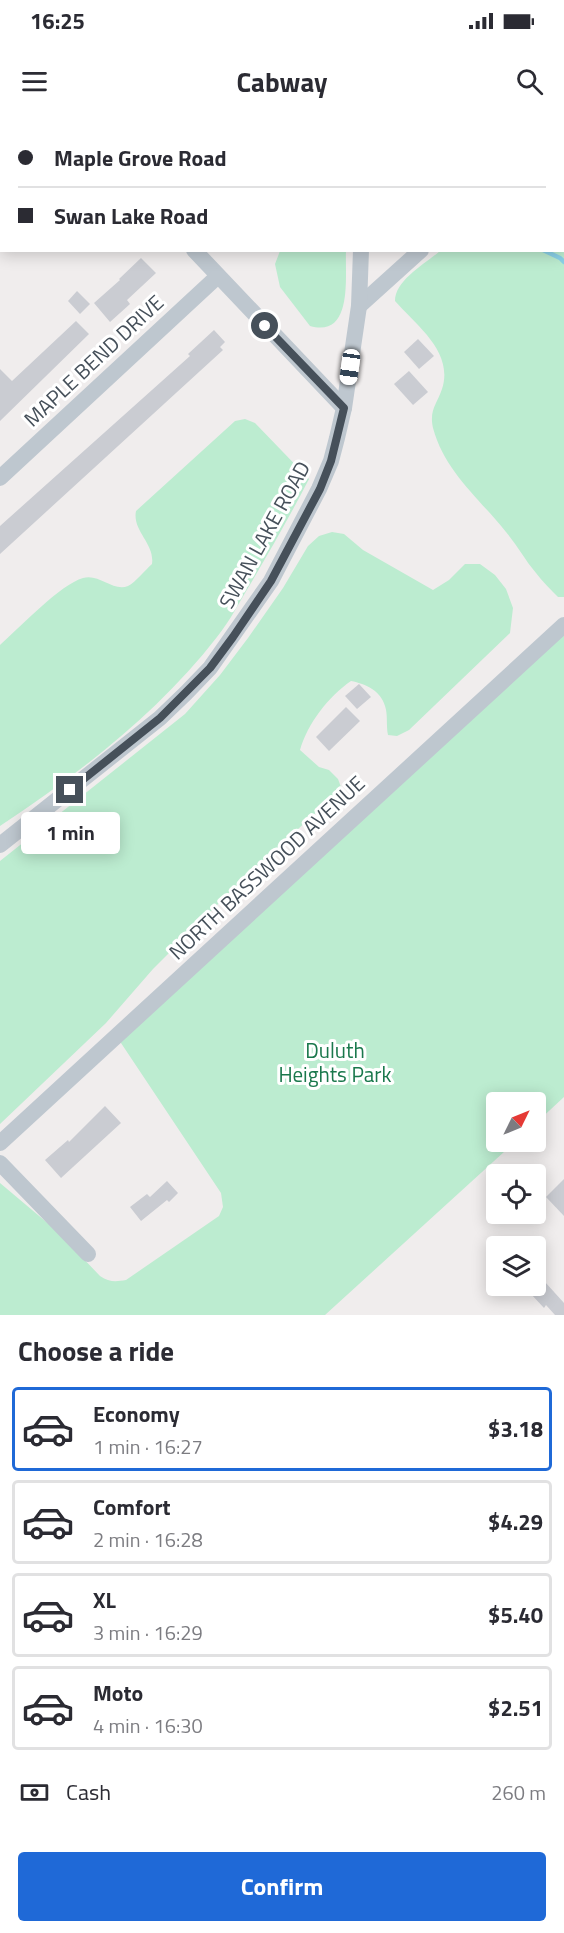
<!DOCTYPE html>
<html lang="en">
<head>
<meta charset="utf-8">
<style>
	body { margin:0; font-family:"Titillium Web",sans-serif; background:#f2f2f3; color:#2b2b33; height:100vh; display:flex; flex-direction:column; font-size:22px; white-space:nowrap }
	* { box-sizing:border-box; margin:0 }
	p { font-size:20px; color:#7c7c81 }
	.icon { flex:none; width:33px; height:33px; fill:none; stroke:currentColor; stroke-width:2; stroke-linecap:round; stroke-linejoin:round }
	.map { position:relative; height:1195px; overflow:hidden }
	.panel { display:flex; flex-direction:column; background:#fff; flex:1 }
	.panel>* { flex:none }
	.hud { position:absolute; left:0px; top:0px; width:564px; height:132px; box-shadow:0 3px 15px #0003; display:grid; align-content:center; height:132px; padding:0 18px; background:#fff }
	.needle { width:39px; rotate:47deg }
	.buttons { position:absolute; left:486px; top:972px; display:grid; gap:12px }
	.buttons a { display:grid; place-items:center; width:60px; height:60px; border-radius:6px; background:#fff; box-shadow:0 3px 15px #0003; font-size:30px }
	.end { position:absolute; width:27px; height:27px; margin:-14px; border:8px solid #46505a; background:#fff; box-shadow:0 0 0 3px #fff }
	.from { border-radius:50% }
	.bubble { position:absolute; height:42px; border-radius:6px; background:#fff; box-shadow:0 3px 15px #0003; font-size:20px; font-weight:700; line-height:42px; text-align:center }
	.car { position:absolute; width:18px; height:36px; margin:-18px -9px; border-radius:8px; box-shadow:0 0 4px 2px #0007; background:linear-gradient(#fff 24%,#345 0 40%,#fff 0 76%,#345 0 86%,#fff 0) }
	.hud b { display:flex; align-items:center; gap:21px; height:57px; font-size:22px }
	.hud b+b { border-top:2px solid #e1e1e2 }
	.hud i { width:15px; height:15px; background:#2b2b33 }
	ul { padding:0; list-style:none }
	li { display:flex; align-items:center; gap:18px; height:84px; margin:0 12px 9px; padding:0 6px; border:3px solid #e1e1e2; border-radius:6px }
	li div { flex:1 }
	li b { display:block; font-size:22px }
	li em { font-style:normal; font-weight:700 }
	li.current { border-color:#1f69d7 }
	li>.icon { width:54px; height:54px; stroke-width:1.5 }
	h2 { padding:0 18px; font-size:27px; line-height:72px }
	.pay { display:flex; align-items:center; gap:15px; height:66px; padding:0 18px; font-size:22px }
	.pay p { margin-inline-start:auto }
	.action { display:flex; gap:12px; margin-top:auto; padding:12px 18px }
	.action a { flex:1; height:69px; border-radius:6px; background:#1f69d7; color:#fff; font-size:24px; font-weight:700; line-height:69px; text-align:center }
	.status { display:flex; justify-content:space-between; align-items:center; height:42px; padding:0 30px; background:#fff; direction:ltr }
	.status svg { height:16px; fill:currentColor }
	header { display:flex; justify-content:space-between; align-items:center; height:78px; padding:0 18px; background:#fff; font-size:27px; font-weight:700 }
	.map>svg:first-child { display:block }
</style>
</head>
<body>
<div class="status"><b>16:25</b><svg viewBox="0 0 49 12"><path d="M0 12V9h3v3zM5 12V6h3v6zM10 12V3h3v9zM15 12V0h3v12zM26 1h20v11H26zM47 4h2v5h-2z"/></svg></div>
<header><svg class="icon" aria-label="menu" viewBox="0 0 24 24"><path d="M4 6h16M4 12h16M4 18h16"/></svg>Cabway<svg class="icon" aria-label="search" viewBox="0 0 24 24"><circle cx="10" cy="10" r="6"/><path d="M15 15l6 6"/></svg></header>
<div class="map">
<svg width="564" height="1195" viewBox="0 0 564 1195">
	<rect width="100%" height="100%" fill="#f0eded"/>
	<!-- green -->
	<g fill="#bcecd0">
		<path d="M563 93 564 94V477H558C550 469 542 461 536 453 525 440 517 425 506 412 479 378 445 352 433 308 429 290 437 284 442 269 454 232 417 206 395 181 395 160 425 144 440 131L562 130Z"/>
		<path d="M280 131H346C345 158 353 218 310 206L280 167 275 144Z"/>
		<path d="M245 299 255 303 309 359C291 394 271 429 251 463 240 481 230 501 217 517 158 593 79 654 0 706V525C19 508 61 464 83 458 99 453 113 472 128 466 136 462 145 450 152 444 155 423 132 411 136 391L235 301Z"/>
		<path d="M332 412 344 414 363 430 433 470 449 460 465 444H480L495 455 506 469 513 488 510 513 409 610 397 616 388 615C386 606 388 594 385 586 381 571 366 564 351 561 328 577 308 603 300 630L319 647 329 650 338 659 341 667 337 673 230 772 153 849 106 903 0 1004V741L185 594 220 555 248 518 283 468 308 426 319 416Z"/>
		<path d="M564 505V977L536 1003V982H496V1022H515L325 1195H0V1063L57 1111 100 1156C109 1162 115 1162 126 1160L219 1096 223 1087 221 1073 117 917Z"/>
	</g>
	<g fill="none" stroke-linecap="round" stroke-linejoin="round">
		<!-- stream -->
		<path stroke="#8bd1e8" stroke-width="4.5" d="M543 130 560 138 564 142"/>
	</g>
	<!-- building -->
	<g fill="#caccd2">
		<path d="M141 138 156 153 127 180 130 184 110 202 94 183 120 160 119 159Z"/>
		<path d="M77 171 90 184 80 194 68 181Z"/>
		<path d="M76 201 89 214 0 301V249L12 261Z"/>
		<path d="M214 210 225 222 220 227 223 230 0 434V406L190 236 188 234Z"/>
		<path d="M418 219 434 236 419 249 404 232Z"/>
		<path d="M409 251 428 272 413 285 394 264Z"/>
		<path d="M359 564 371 577 357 589 345 576Z"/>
		<path d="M346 587 360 601 329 631 316 617Z"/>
		<path d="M105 986 121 1003 61 1058 45 1040 68 1020 69 1022Z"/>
		<path d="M564 1059V1096L546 1077Z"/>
		<path d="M167 1061 178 1073 169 1082 167 1080 141 1101 130 1087 147 1074 150 1077Z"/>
		<path d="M545 1162 564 1183V1195H555L546 1185 544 1188 531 1174Z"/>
	</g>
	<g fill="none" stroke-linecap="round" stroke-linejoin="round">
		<!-- minor -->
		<g stroke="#bec7cf" stroke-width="16">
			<path d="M71 0 72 2"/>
			<path d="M41 2 43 0"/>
			<path d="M365 2V0"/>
			<path d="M562 2 564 1"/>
			<path d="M0 40 2 39"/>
			<path d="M194 130 344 288"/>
			<path d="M359 186 421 130"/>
			<path d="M0 358 218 156"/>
			<path d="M0 725 160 598 186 573 210 548 271 461 319 369 331 341 337 318 344 288 359 186 361 130"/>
			<path d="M0 1023 564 505"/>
			<path d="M0 1043 88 1134"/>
		</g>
	</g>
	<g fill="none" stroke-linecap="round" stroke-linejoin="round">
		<!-- route -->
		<path stroke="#46505a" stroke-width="8" d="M70 670 160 598 210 548 233 517 271 461 320 369 331 341 344 288 265 206"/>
	</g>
	<g text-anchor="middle" stroke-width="6" stroke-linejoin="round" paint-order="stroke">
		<!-- street labels -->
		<g font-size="21" fill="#46505a" stroke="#fff">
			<text transform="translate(94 241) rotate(-43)" y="7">MAPLE BEND DRIVE</text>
			<text transform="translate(265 415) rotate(-61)" y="7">SWAN LAKE ROAD</text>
			<text transform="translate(267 748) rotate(-43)" y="7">NORTH BASSWOOD AVENUE</text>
		</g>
		<!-- park labels -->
		<g font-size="21" fill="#1a784c" stroke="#fff">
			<text x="335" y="938">Duluth<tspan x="335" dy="24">Heights Park</tspan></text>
		</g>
	</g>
</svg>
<div class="buttons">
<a><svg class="needle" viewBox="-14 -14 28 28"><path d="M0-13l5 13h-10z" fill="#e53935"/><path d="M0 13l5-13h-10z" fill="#7c7c81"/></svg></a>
<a><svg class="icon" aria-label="locate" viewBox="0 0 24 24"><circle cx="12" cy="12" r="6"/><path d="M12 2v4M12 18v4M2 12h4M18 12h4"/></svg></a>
<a><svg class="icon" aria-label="layers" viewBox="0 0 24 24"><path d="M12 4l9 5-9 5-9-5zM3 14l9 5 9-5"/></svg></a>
</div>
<i class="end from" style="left:265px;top:206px"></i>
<i class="end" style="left:70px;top:670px"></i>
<div class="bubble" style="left:21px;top:692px;width:99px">1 min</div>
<i class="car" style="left:350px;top:247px;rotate:188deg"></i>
<div class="hud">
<b><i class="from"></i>Maple Grove Road</b>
<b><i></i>Swan Lake Road</b>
</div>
</div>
<section class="panel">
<h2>Choose a ride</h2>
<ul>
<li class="current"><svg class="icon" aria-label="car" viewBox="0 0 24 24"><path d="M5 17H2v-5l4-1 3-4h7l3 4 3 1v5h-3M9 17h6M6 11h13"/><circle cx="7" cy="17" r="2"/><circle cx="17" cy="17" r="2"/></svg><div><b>Economy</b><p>1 min · 16:27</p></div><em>$3.18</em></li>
<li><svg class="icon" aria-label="car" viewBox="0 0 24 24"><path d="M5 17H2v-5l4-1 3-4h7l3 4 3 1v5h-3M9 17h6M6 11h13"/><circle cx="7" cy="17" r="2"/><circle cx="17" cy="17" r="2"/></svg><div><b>Comfort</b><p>2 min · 16:28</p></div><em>$4.29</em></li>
<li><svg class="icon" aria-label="car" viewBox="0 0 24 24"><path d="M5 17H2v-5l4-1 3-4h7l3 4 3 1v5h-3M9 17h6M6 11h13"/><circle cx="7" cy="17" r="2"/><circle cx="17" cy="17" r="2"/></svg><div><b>XL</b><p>3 min · 16:29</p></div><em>$5.40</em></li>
<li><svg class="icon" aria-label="car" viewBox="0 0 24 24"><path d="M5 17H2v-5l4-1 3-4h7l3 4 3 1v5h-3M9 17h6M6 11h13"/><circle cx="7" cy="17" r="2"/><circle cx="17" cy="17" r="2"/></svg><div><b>Moto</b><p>4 min · 16:30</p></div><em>$2.51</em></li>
</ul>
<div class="pay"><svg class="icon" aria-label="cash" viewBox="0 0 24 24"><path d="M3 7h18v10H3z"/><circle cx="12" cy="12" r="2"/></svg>Cash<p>260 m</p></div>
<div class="action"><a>Confirm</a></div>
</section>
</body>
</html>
